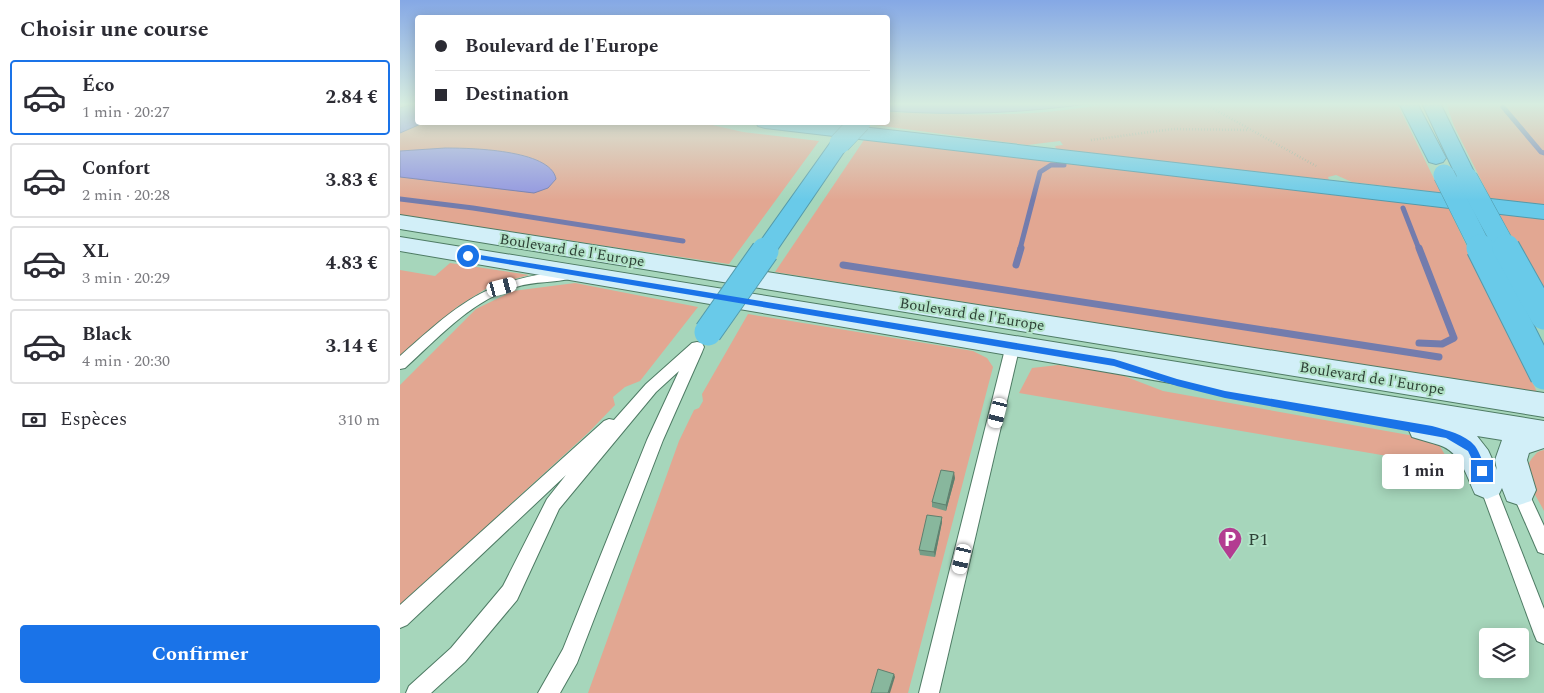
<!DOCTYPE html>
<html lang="fr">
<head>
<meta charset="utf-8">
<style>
	body { margin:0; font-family:Spectral,serif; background:#f7f7f7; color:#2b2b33; height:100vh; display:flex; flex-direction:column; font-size:19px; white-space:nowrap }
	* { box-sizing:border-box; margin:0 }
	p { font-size:16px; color:#7c7c81 }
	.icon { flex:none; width:28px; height:28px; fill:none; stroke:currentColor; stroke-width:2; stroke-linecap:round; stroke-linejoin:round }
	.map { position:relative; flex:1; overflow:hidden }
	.sheet { display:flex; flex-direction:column; background:#fff; width:400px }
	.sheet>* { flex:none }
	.hud { position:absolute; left:15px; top:15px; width:475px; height:110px; border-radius:5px; box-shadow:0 2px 12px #0003; display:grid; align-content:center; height:110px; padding:0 20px; background:#fff }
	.controls { position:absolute; left:1079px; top:628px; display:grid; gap:10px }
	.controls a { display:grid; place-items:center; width:50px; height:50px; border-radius:5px; background:#fff; box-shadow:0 2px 12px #0003; font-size:25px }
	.end { position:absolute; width:22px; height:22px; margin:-11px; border:6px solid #1a73e8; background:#fff; box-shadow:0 0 0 2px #fff }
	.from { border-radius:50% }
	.bubble { position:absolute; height:35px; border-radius:5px; background:#fff; box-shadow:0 2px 12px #0003; font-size:16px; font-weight:700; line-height:35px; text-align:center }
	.car { position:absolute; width:15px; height:30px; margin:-15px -8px; border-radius:6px; box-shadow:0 0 4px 1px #0007; background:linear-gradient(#fff 24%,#345 0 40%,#fff 0 76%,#345 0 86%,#fff 0) }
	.hud b { display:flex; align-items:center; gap:18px; height:48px; font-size:19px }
	.hud b+b { border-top:1px solid #e1e1e2 }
	.hud i { width:12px; height:12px; background:#2b2b33 }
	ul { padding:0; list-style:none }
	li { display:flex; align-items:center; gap:15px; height:75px; margin:0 10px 8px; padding:0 10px; border:2px solid #e1e1e2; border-radius:5px }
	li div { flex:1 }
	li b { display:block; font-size:19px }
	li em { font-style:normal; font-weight:700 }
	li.on { border-color:#1a73e8 }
	li>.icon { width:45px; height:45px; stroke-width:1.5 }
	h2 { padding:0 20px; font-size:22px; line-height:60px }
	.pay { display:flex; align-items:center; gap:12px; height:55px; padding:0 20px; font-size:19px }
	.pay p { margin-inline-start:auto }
	.button { display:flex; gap:10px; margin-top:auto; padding:10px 20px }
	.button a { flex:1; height:58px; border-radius:5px; background:#1a73e8; color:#fff; font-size:20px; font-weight:700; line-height:58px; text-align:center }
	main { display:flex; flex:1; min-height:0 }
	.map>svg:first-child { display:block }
</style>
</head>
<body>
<main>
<section class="sheet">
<h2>Choisir une course</h2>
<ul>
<li class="on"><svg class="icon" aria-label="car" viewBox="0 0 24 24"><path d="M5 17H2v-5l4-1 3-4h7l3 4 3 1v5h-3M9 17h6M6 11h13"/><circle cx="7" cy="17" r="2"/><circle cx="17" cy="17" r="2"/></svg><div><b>Éco</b><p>1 min · 20:27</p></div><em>2.84 €</em></li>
<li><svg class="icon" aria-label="car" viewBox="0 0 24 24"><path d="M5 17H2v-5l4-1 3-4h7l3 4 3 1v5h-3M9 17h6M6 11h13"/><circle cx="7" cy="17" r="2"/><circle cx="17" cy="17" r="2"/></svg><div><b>Confort</b><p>2 min · 20:28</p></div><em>3.83 €</em></li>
<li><svg class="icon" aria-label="car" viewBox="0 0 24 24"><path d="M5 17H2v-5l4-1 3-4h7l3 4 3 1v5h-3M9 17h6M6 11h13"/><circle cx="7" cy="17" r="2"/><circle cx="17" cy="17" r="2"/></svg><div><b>XL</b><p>3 min · 20:29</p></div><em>4.83 €</em></li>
<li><svg class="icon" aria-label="car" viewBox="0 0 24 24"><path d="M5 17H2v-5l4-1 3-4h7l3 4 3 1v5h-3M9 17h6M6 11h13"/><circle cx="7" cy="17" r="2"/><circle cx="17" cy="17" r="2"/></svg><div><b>Black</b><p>4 min · 20:30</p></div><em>3.14 €</em></li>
</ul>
<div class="pay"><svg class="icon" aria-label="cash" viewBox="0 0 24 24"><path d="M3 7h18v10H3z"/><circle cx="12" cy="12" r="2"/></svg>Espèces<p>310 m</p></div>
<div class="button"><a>Confirmer</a></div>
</section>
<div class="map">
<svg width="1144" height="693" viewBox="0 0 1144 693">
	<rect width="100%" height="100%" fill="#a6d6bb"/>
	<!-- green -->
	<g fill="#e2a792">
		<path d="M0 103H17L18 122H299L343 132 419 141 329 264 0 216Z"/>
		<path d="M709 103H997L1041 193 952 182 936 175 928 177 929 180 657 150 655 146 663 145 660 141 627 145 474 125 475 123 488 122V112C561 115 637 118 709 103Z"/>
		<path d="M1046 103H1144V205L1090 198 1054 126Z"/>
		<path d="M464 140 1048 207 1138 394 375 272Z"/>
		<path d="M1099 214 1144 219V293Z"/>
		<path d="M50 263 129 275 92 285 57 307 0 359V270L35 276Z"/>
		<path d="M175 283 298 307 240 381 225 387 213 397 215 405 189 432 0 606V385L76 309 113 291Z"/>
		<path d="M348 314 573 351 587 358 593 367 508 693H188L279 441 294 410 299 408 303 401 302 394Z"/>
		<path d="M658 365 719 374 763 391 1020 437 1038 443 1052 467 619 393 632 368Z"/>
		<path d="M1144 450V511C1136 495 1118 472 1134 456 1137 452 1139 451 1144 450Z"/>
	</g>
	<!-- water -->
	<g fill="#9195e0" stroke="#737cad">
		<path d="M17 103 18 122 23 123 0 133V108Z"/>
		<path d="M488 103H695C626 113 557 116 488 111Z"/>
		<path d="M45 148C67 148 151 149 156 179L148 188 134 193 0 177V151Z"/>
	</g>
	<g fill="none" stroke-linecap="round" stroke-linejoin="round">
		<!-- stream-far1 -->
		<g stroke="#737cad" stroke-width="5">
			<path d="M1103 107 1141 152 1144 153"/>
			<path d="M0 199 73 208 283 241"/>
			<path d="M1003 208 1019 249"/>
			<path d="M620 249 640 172 651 165H664"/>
		</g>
		<!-- stream -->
		<g stroke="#737cad" stroke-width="7">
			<path d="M1019 248 1054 338 1042 344 1019 343"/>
			<path d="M443 265 1039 357"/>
			<path d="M616 265 621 248"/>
		</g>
		<defs>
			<g id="service">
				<path d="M169 271 173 272 175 275 173 278C155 283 135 281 116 287 72 300 38 338 5 368L0 369V356C60 303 86 278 169 271Z"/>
				<path d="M613 340 618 341 620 345 539 693H519L606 345 608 341Z"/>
				<path d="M297 342 302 343 304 347 302 352 263 440 177 663 160 693H138L163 649 247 440 279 371 256 392 159 509 117 600 65 662 31 693H6L9 686 51 648 103 586 147 499 166 475 7 625 0 628V605L204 421 209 419 214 420 246 384 292 343Z"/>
				<path d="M1087 477 1093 479 1095 484 1144 609V644L1137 641 1134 634 1079 484 1081 479Z"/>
				<path d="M1119 483 1125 485 1144 526V554L1138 552 1111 490 1113 485Z"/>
			</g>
			<g id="secondary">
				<path d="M0 215 1144 393V417L0 229Z"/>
				<path d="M0 237 1144 421V448L1129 453 1127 460 1136 490 1131 501 1119 505 1107 501 1102 488 1099 494 1087 499 1075 494C1066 475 1061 452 1039 445 1030 442 1021 440 1012 437L1008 428 1010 424 0 251ZM1077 436 1102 440 1095 460 1097 470 1088 450Z"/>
			</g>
			<g id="motorway">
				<path d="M999 103H1017L1046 158 1043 162 1036 164 1029 162Z"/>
				<path d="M1022 103H1040L1077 178 1074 182 1067 184 1060 182 1057 178Z"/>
				<path d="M356 122H418L1144 205V219L365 128 358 126Z"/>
				<path d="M440 137 447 139 450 143 373 256 365 259 357 256 353 251 357 246 433 139Z"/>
			</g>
		</defs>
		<!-- service casing -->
		<use href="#service" stroke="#4e7b64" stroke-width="2"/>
		<!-- secondary casing -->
		<use href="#secondary" stroke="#4e7b64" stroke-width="2"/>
		<!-- motorway casing -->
		<use href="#motorway" stroke="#549aaa" stroke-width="2"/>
		<!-- path -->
		<g stroke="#7fa690" stroke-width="2.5" stroke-dasharray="0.5 2.5" stroke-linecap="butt">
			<path d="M803 103 916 166"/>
			<path d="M691 140 773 129 848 130"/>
		</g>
		<!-- service -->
		<use href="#service" fill="#fff" fill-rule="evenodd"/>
		<!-- secondary -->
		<use href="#secondary" fill="#d2eff8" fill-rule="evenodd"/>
		<!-- motorway -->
		<use href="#motorway" fill="#69cae9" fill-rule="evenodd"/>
		<defs>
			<g id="motorway-bridge-far1">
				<path d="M440 143 460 122"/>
				<path d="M1044 175 1081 249"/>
				<path d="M1067 178 1106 249"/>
			</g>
			<g id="motorway-bridge">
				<path d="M1080 248 1144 376"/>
				<path d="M1106 248 1144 316"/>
				<path d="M308 332 365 251"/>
			</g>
		</defs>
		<!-- motorway-bridge-far1 casing -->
		<use href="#motorway-bridge-far1" stroke="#549aaa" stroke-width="22" stroke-linecap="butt"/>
		<!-- motorway-bridge casing -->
		<use href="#motorway-bridge" stroke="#549aaa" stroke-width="29" stroke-linecap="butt"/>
		<!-- motorway-bridge-far1 -->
		<use href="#motorway-bridge-far1" stroke="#69cae9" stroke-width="21"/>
		<!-- motorway-bridge -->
		<use href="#motorway-bridge" stroke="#69cae9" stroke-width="27"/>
	</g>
	<!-- wall -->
	<g fill="#759d87">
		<path d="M555 478 546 511 532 507V502Z"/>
		<path d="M542 522 535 557 520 555 519 550Z"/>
	</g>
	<!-- shaded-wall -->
	<g fill="#5f806e">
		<path d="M554 472 555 478 546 511V505Z"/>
		<path d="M542 517V522L535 557 534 552Z"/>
		<path d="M494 674 495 677 490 693H488Z"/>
	</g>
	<!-- building -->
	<g fill="#88b79d" stroke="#5f806e">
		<path d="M541 470 554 472 546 505 532 502Z"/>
		<path d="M527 515 542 517 534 552 519 550Z"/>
		<path d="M478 669 494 674 488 693H471Z"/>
	</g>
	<!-- sky -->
	<linearGradient id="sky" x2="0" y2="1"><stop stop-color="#85a8e5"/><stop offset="0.52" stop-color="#d7ede0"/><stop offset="1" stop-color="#d7ede0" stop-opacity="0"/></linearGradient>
	<rect width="1144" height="200" fill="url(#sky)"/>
	<!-- route -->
	<path fill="#1a73e8" d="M68 253 714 359 777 379 825 391 1032 426C1046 430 1065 434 1075 446 1080 453 1083 463 1087 471L1085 474H1079L1068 451 1046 438 825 398 777 386 714 366 65 257 64 256Z"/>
	<!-- icons -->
	<defs>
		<symbol id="parking-pin" viewBox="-11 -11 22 30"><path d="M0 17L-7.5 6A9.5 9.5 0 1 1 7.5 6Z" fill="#b33c91" stroke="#b3e3c8"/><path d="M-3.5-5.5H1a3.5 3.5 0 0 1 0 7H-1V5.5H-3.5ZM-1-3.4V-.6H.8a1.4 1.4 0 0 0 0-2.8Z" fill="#fff"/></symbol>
	</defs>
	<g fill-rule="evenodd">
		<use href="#parking-pin" x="816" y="525" width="28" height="38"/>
	</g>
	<g text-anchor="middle" stroke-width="4" stroke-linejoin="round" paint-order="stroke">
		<!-- street labels -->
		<g font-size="15" fill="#2d4136" stroke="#b3e3c8">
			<text transform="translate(172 250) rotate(9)" y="5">Boulevard de l'Europe</text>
			<text transform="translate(572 314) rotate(9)" y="5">Boulevard de l'Europe</text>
			<text transform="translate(972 378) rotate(9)" y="5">Boulevard de l'Europe</text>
		</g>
		<!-- near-poi labels -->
		<g font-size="18" fill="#2d4136" stroke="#b3e3c8" text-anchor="start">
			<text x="848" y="545">P1</text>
		</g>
	</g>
</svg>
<div class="controls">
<a><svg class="icon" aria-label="layers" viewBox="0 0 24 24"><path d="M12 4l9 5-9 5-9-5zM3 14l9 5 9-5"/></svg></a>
</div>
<i class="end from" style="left:68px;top:256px"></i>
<i class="end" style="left:1082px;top:471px"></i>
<div class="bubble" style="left:982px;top:454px;width:82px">1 min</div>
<i class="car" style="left:102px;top:287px;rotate:75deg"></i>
<i class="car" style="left:598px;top:413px;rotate:194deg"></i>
<i class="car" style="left:562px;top:559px;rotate:193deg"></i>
<div class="hud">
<b><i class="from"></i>Boulevard de l'Europe</b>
<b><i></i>Destination</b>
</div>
</div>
</main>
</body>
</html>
